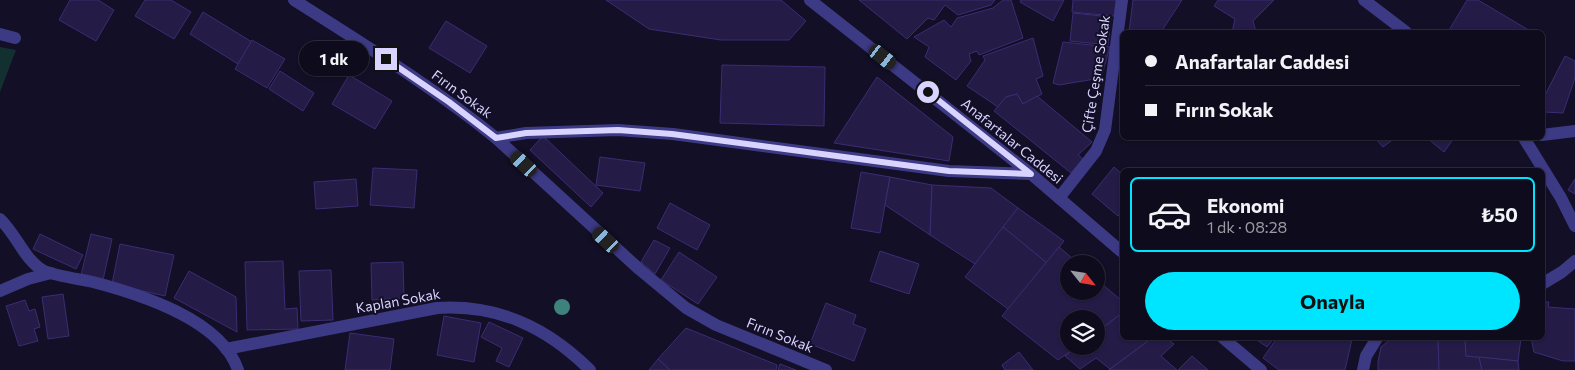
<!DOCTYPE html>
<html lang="tr">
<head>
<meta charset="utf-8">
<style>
	body { margin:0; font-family:Commissioner,sans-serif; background:#171425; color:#f1f3f6; height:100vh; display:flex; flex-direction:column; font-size:19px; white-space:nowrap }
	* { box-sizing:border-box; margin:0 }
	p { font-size:16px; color:#9b9ba3 }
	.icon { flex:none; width:28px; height:28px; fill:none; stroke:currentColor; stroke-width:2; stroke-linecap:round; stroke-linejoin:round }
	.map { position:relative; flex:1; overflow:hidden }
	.drawer { position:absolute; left:1120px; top:168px; width:425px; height:172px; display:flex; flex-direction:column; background:#0e0b1c; border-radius:8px; box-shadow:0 1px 4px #0004,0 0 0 1px #2e2b3b }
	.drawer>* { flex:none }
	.top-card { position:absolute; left:1120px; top:30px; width:425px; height:110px; border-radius:8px; box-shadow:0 1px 4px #0004,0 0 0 1px #2e2b3b; display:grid; align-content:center; height:110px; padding:0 25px; background:#0e0b1c }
	.needle { width:32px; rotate:120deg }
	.fabs { position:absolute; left:1060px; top:255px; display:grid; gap:10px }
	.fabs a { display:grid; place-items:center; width:45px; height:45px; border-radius:50%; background:#0e0b1c; box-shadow:0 1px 4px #0004,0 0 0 1px #2e2b3b; font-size:25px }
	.end { position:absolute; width:22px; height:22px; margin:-11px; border:6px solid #d9d4ff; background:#111; box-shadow:0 0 0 2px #111 }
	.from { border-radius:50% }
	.bubble { position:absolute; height:35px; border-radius:18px; background:#0e0b1c; box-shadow:0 1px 4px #0004,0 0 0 1px #2e2b3b; font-size:16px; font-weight:700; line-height:35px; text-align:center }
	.car { position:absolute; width:15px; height:30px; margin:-15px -8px; border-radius:6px; box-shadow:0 0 4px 1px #0007; background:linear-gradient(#222 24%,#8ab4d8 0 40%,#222 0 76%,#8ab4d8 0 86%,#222 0) }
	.top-card b { display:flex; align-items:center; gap:18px; height:48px; font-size:19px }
	.top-card b+b { border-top:1px solid #2e2b3b }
	.top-card i { width:12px; height:12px; background:#f1f3f6 }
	ul { padding:9px 0 0; list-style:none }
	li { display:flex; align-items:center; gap:15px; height:75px; margin:0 10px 8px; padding:0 15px; border:2px solid transparent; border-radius:8px }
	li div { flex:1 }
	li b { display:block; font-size:19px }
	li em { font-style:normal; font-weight:700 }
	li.selected { border-color:#00e5ff }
	li>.icon { width:45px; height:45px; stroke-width:1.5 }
	.action { display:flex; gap:10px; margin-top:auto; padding:10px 25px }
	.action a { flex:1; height:58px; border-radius:30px; background:#00e5ff; color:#111; font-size:20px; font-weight:700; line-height:58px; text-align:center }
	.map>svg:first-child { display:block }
</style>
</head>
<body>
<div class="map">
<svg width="1575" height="370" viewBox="0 0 1575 370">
	<rect width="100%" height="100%" fill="#130f26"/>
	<!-- green -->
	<path fill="#12302f" d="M0 47 16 50 0 92Z"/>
	<!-- building -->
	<g fill="#241b47" stroke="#3b2d73">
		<path d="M70 0H98L114 10 96 41 59 20Z"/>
		<path d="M145 0H171L191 12 174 39 135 16Z"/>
		<path d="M606 0H781L806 21 789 40H721L649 29Z"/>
		<path d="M859 0H995L991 5 958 15 945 5 934 20 928 18 907 39Z"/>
		<path d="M1003 0H1011L1023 38 979 55 977 51 969 54 971 61 956 80 925 57 929 47 914 37 944 20 951 27 957 18 993 8Z"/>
		<path d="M1021 0H1064L1053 21 1020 2Z"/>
		<path d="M1073 0H1116L1114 16 1072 12Z"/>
		<path d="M1133 0H1182L1161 32H1129Z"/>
		<path d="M1218 0H1274L1253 21 1256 32H1232L1235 19 1214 6Z"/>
		<path d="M1467 0H1478L1532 32H1448Z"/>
		<path d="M203 12 252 42 238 64 190 34Z"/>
		<path d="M1073 13 1111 17 1108 45 1070 41Z"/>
		<path d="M446 21 487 46 470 73 429 48Z"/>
		<path d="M1033 38 1043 76 1036 79 1042 94 1023 104 1017 94 1006 97 998 107 967 86 985 60 983 56Z"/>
		<path d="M252 40 285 59 267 88 235 69Z"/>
		<path d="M1063 42 1110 47 1101 78 1059 85 1053 83Z"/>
		<path d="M1565 56 1575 61V78L1563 113 1544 112 1542 101Z"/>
		<path d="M722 65 825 67 824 126 720 123Z"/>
		<path d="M280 71 314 93 303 111 269 89Z"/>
		<path d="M349 75 392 101 375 129 332 104Z"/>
		<path d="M877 77 953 137 949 161 834 143Z"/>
		<path d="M1017 94 1023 104 1037 96 1092 142 1078 155 1083 159 1071 173 994 111 1006 97Z"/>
		<path d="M543 136 603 193 591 207 530 150Z"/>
		<path d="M1375 138H1395L1383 147Z"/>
		<path d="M1427 138H1454L1444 152Z"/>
		<path d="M600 157 645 163 640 191 596 185Z"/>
		<path d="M1114 167 1122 174V211L1118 216 1092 194Z"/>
		<path d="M373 168 417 170 414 208 370 205Z"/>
		<path d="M861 172 890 177 880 233 851 228Z"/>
		<path d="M890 177 932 185 930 235 885 205Z"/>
		<path d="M356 179 358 206 316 209 314 182Z"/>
		<path d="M1575 179V194L1568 190Z"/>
		<path d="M932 185 991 188 1018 208 975 264 930 235Z"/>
		<path d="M670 203 710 225 697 250 657 228Z"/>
		<path d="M1018 208 1064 241 1047 263 1003 227Z"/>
		<path d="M1003 227 1047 263 1008 309 965 277Z"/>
		<path d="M40 234 83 255 76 269 33 249Z"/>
		<path d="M91 234 112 239 103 280 81 275Z"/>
		<path d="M654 240 670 248 655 274 641 262Z"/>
		<path d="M120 244 174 255 165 296 112 284Z"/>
		<path d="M1059 247 1079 264H1069V291H1096V279L1122 301V313L1096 333V319H1069V346H1078L1058 360 1002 316Z"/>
		<path d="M880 251 919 264 909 294 870 281Z"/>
		<path d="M679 252 717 277 698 304 661 280Z"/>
		<path d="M283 261 285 309 297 308 298 329 247 330 245 262Z"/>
		<path d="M403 262 404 298 372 300 371 263Z"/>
		<path d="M331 270 333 320 301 321 299 271Z"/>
		<path d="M189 271 236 297 237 332 174 298Z"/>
		<path d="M63 294 69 336 48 339 42 297Z"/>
		<path d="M25 300 29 311 35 309 40 327 34 329 38 341 19 346 6 306Z"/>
		<path d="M1542 302H1549L1548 307 1575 309V361H1563L1534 352 1531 338H1542Z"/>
		<path d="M826 303 856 315 853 324 866 329 854 361 810 344Z"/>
		<path d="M1122 313V338H1152L1110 369 1096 358 1080 369 1065 356 1078 346H1096V333Z"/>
		<path d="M444 316 481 323 474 362 437 355Z"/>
		<path d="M489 322 523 338 509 367 496 361 502 348 481 337Z"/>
		<path d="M686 328 777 365 776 370H670L658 359Z"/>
		<path d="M350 333 394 339 390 370H345Z"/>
		<path d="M1152 338H1166L1174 344 1161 356 1177 370H1109Z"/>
		<path d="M1254 338H1274L1267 347Z"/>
		<path d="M1277 338H1352V339L1345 370H1279L1263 358Z"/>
		<path d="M1392 338H1438L1439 370H1378V362L1381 347Z"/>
		<path d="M1438 338H1465L1466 356 1479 357 1482 370H1439Z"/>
		<path d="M1465 338H1521L1518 361 1466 356Z"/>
		<path d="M1019 352 1033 370H1005L1002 365Z"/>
		<path d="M1192 356 1208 370H1178Z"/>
		<path d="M1479 357 1518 361 1519 370H1482Z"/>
		<path d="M658 359 670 370H649Z"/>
		<path d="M780 364 796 370H778Z"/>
	</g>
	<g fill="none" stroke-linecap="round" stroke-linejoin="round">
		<!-- minor -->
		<g stroke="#3d3a85" stroke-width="12">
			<path d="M294 0C363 44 433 87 496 138L639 269 686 308 716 325 826 370"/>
			<path d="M810 0 1031 174 1122 252"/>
			<path d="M1364 0 1406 32"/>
			<path d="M0 34 15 38"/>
			<path d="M1542 135 1575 131"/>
			<path d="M496 138 526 133 618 130 673 134 949 171 1031 174"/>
			<path d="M1524 138 1561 198 1575 226"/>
			<path d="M1059 198 1096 151 1105 130 1122 0"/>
			<path d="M0 219C17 235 24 260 44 271 57 276 79 279 93 282 139 294 221 319 238 370"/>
			<path d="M1542 284 1562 272 1575 261"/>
			<path d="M0 291 28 279 51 273"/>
			<path d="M1223 338 1261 370"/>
			<path d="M226 349 437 308C498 304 547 327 590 370"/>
			<path d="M1363 370 1366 356 1377 338"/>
		</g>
	</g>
	<!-- trees -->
	<circle fill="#3d827b" cx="562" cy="307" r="8"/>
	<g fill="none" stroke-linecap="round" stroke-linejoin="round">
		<!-- route -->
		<path stroke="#d9d4ff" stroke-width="6" d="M386 59 449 102 496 138 526 133 618 130 672 134 949 171 1031 174 928 92"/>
	</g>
	<g text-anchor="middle" stroke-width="4" stroke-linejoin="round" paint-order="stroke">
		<!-- street labels -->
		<g font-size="14" fill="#d9d4ff" stroke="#130f26">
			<text transform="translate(1096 74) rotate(-81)" y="5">Çifte Çeşme Sokak</text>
			<text transform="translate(462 94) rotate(36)" y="5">Fırın Sokak</text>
			<text transform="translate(1012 141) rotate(39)" y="5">Anafartalar Caddesi</text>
			<text transform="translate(398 301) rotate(-10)" y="5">Kaplan Sokak</text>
			<text transform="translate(780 335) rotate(22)" y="5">Fırın Sokak</text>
		</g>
	</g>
</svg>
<div class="fabs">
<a><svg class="needle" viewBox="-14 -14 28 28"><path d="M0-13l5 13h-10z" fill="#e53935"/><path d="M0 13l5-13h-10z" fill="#9b9ba3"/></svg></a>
<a><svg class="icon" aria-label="layers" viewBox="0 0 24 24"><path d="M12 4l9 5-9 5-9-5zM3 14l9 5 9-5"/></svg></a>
</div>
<i class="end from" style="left:928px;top:92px"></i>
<i class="end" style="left:386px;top:59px"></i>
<div class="bubble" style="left:299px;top:41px;width:70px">1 dk</div>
<i class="car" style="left:883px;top:57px;rotate:128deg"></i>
<i class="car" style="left:524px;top:164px;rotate:313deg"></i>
<i class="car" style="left:606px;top:240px;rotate:313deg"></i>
<div class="top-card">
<b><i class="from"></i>Anafartalar Caddesi</b>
<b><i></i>Fırın Sokak</b>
</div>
<section class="drawer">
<ul>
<li class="selected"><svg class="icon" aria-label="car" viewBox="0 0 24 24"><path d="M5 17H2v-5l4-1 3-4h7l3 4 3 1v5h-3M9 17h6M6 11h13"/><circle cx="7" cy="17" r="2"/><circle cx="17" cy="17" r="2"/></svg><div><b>Ekonomi</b><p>1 dk · 08:28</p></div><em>₺50</em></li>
</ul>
<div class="action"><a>Onayla</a></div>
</section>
</div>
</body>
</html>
